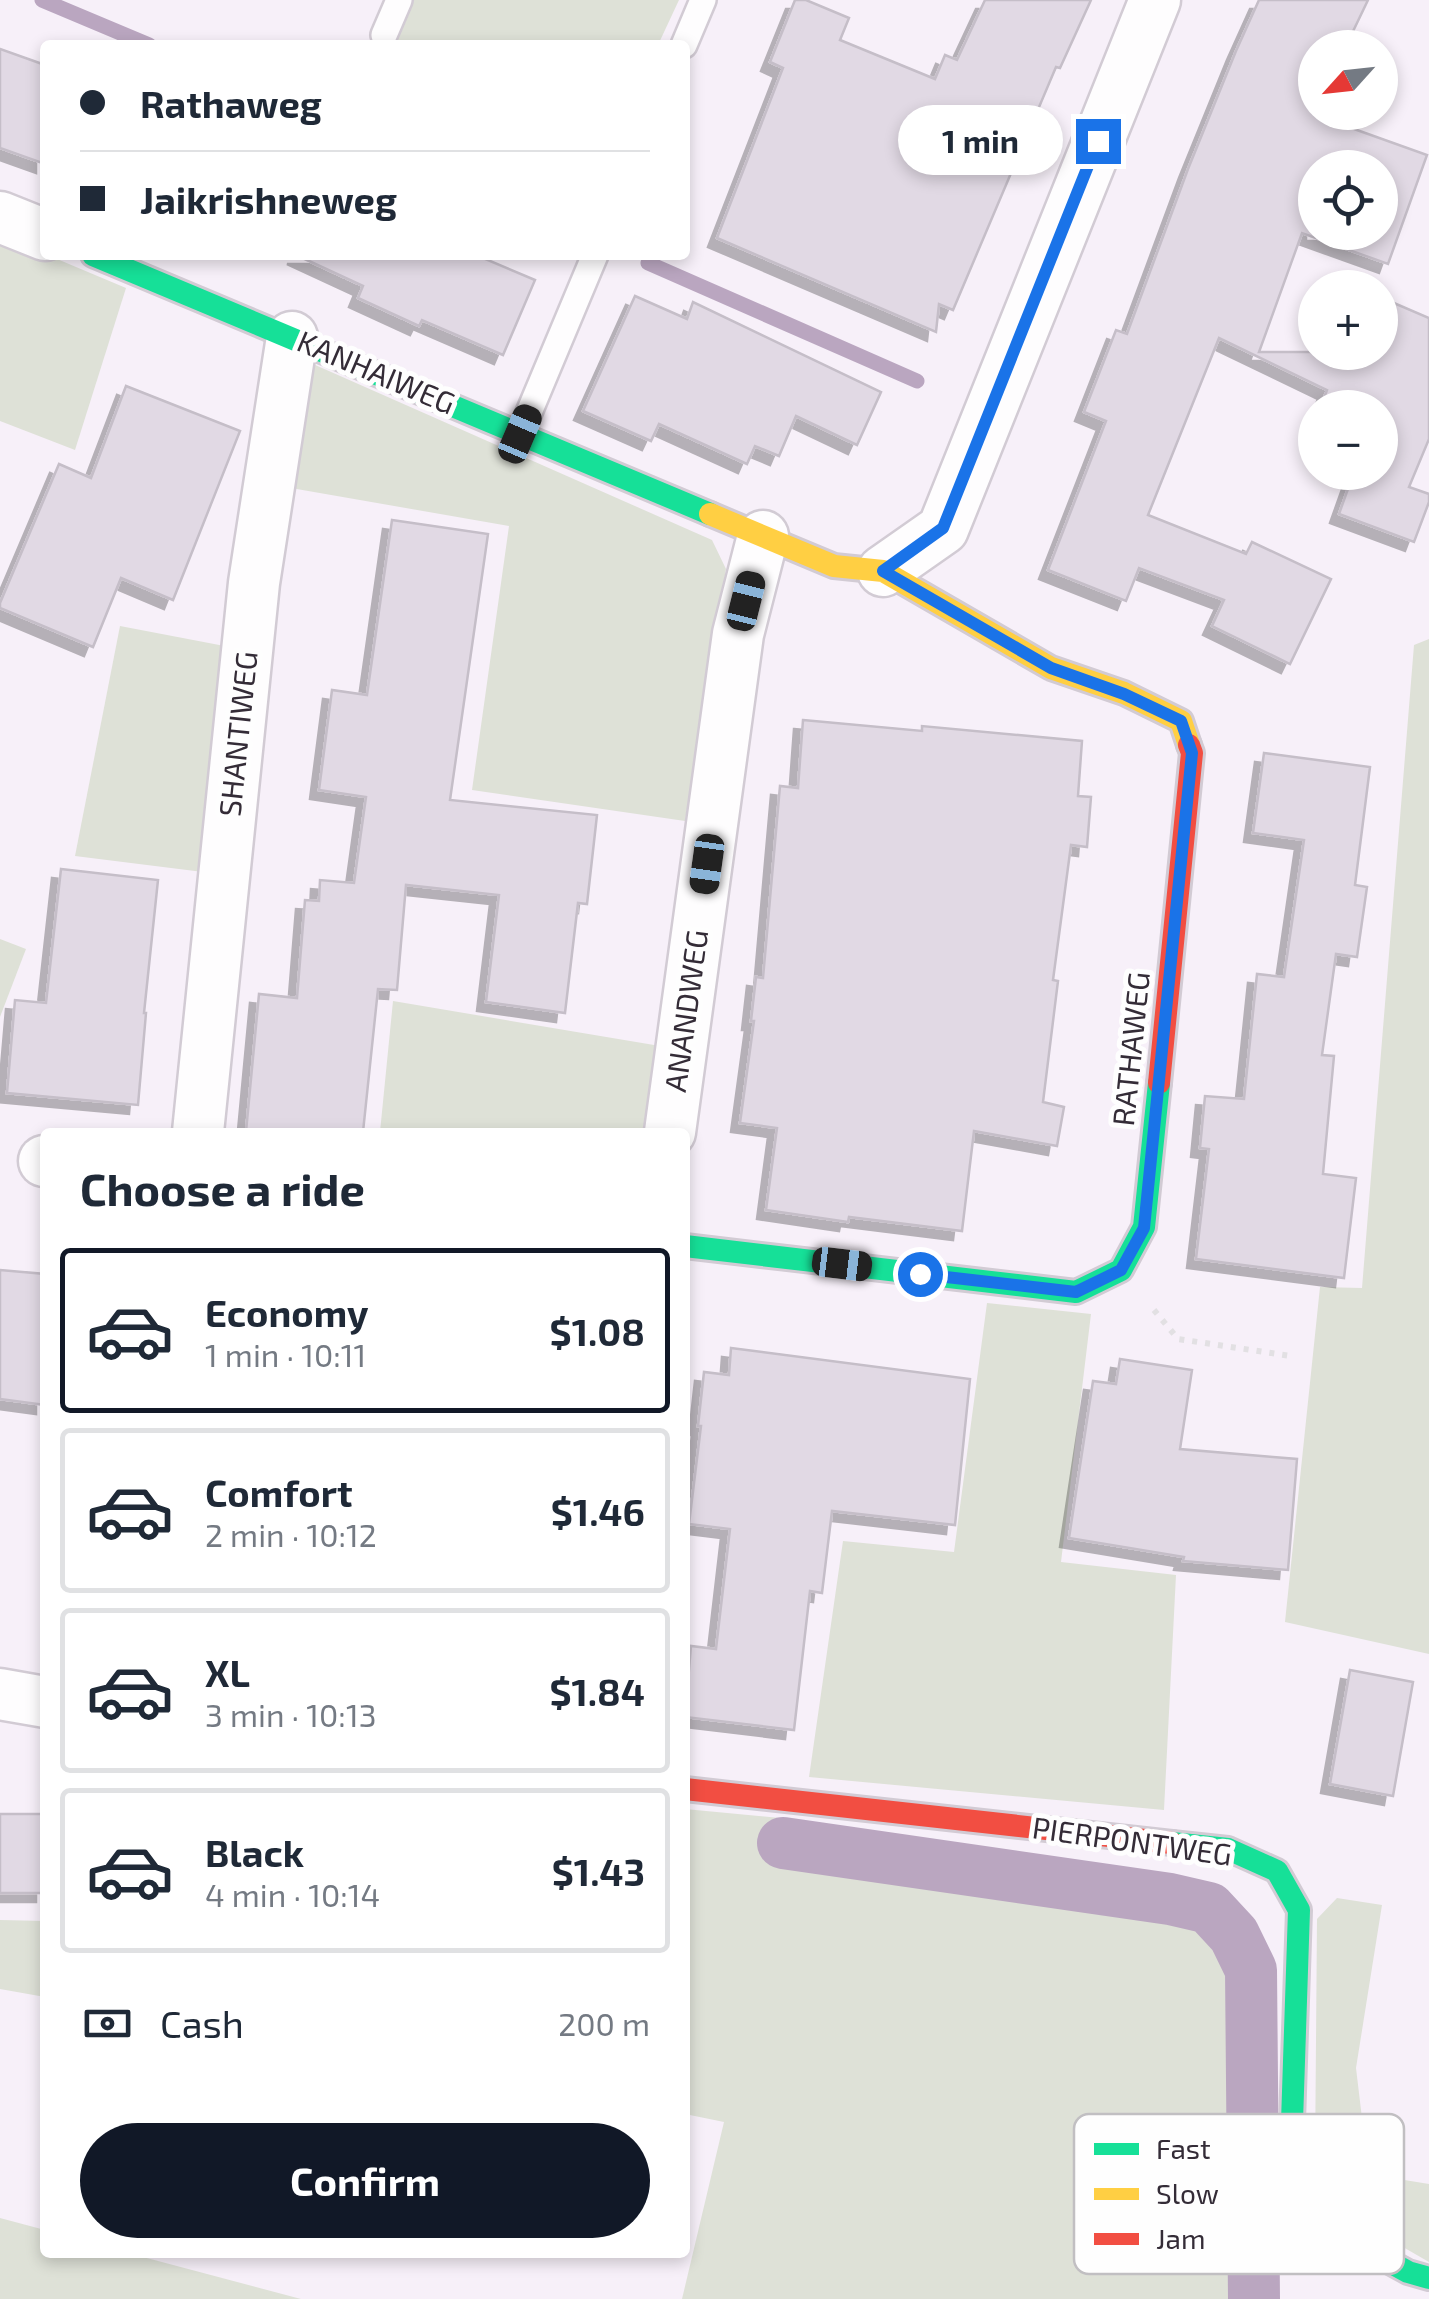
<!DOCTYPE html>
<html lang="en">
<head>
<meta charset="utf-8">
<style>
	body { margin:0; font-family:"Exo 2",sans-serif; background:#f6f6f7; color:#1f2937; height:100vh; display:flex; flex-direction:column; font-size:38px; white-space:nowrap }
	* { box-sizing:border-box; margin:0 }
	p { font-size:32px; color:#747a83 }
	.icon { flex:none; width:55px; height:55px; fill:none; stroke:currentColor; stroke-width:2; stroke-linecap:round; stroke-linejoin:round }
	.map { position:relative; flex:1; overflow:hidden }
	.sheet { position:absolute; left:40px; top:1128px; width:650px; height:1130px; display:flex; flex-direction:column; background:#fff; border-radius:10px; box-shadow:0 5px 15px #0003 }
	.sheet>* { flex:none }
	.banner { position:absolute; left:40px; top:40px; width:650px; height:220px; border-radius:10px; box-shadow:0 5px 15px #0003; display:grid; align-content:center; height:220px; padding:0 40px; background:#fff }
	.needle { width:65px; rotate:243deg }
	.controls { position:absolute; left:1298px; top:30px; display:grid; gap:20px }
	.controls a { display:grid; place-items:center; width:100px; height:100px; border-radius:50%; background:#fff; box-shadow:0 5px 15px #0003; font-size:50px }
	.end { position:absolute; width:45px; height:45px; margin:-22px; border:12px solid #1a73e8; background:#fff; box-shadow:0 0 0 5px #fff }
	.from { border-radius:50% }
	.bubble { position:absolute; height:70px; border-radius:35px; background:#fff; box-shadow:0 5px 15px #0003; font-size:32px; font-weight:700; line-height:70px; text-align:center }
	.car { position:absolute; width:30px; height:60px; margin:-30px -15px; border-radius:12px; box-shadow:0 0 8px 2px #0007; background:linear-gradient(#222 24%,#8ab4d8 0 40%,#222 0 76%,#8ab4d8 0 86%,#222 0) }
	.banner b { display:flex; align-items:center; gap:35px; height:95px; font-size:38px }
	.banner b+b { border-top:2px solid #e0e1e3 }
	.banner i { width:25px; height:25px; background:#1f2937 }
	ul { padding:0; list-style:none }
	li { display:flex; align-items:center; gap:30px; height:165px; margin:0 20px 15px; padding:0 20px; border:5px solid #e0e1e3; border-radius:10px }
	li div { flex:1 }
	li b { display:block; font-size:38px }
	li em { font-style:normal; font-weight:700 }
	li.current { border-color:#111827 }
	li>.icon { width:90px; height:90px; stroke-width:1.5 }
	h2 { padding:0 40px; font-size:45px; line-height:120px }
	.pay { display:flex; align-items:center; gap:25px; height:110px; padding:0 40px; font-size:38px }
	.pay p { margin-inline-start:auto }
	.cta { display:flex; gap:20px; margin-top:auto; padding:20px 40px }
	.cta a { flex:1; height:115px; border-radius:60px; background:#111827; color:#fff; font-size:40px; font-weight:700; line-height:115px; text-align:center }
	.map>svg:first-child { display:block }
</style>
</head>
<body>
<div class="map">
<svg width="1429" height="2299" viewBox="0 0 1429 2299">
	<defs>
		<filter id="shadow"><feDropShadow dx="-9" dy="9" stdDeviation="0" flood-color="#0004"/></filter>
	</defs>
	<rect width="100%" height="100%" fill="#f7f0f9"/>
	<!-- green -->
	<g fill="#dee1d7">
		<path d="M405 0H679L658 45H383Z"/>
		<path d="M0 235 126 288 75 450 0 421Z"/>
		<path d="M313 364 712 540 726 569 685 821 472 790 509 526 291 488Z"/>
		<path d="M120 626 235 648 203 872 75 856Z"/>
		<path d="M1429 639V1654L1285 1622 1320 1287 1362 1288 1414 645Z"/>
		<path d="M0 939 26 949 0 1017Z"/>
		<path d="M393 1001 660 1046 648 1132H380Z"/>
		<path d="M987 1303 1091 1314 1061 1562 1176 1575 1164 1810 809 1777 843 1541 954 1552Z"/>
		<path d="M685 1809 790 1819 784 1843 1170 1899 1209 1908 1234 1935 1251 1970 1254 2299H682L724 2122 685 2114Z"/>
		<path d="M1337 1898 1382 1905 1356 2068 1364 2135 1386 2177 1429 2184V2262L1349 2216 1315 2162 1317 1919Z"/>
		<path d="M0 1920 45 1921V1997L0 1989Z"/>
		<path d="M0 2218 45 2230V2252L128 2253 301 2299H0Z"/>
	</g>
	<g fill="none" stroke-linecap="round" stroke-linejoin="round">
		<!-- stream -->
		<g stroke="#baa6c0" stroke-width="15">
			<path d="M42 0 149 45"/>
			<path d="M648 263 917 381"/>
		</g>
		<!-- canal -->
		<path stroke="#baa6c0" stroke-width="52" d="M783 1843 1170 1899 1209 1908 1234 1935 1251 1970 1254 2299"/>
	</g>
	<!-- building -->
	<g fill="#e1d9e4" stroke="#c5bec8" stroke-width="2.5" fill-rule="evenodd" filter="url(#shadow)">
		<path d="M795 0H806L849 18 840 40 935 79 945 55 957 60 985 0H1091L1060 68 1056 67 953 310 939 304 936 332 717 238 783 68 770 62Z"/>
		<path d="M1259 0H1368L1345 48H1315V115L1427 155 1388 264 1302 233 1259 352H1380V297L1429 318V439L1409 487 1429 494V502L1414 542 1339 514 1354 472H1380V408H1320L1327 390 1219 338 1148 515 1246 554 1252 542 1331 579 1290 664 1212 626 1224 600 1139 568 1126 601 1048 570 1106 421 1084 412 1116 330 1127 334 1188 169 1236 51ZM1315 168H1380V232H1315Z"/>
		<path d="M0 49 45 65V164L0 148Z"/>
		<path d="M296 255H476L535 280 503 355 422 320 419 326 358 298 363 286Z"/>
		<path d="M635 296 687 319 693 302 881 392 857 445 796 416 779 456 755 446 747 464 659 424 651 441 583 411Z"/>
		<path d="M126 386 240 431 173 600 121 578 93 647 0 608V603L59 464 91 478Z"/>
		<path d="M392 520 488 534 450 800 597 815 587 904 578 903 565 1013 486 1002 499 895 406 885 397 990 378 989 363 1132H246L259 994 297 998 305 900 319 901 320 880 354 883 366 797 319 790 332 690 367 695Z"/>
		<path d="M803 720 922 731V726L1082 741 1078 796 1091 797 1087 847 1071 845 1053 980 1058 981 1043 1102 1064 1107 1057 1146 974 1131 962 1231 849 1217 848 1222 766 1210 777 1128 740 1123 754 1021H751L756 977 763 978 780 786 798 788Z"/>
		<path d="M1264 753 1370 767 1355 885 1367 887 1357 957 1336 954 1322 1055 1334 1056 1323 1174 1356 1178 1344 1278 1196 1259 1209 1149 1200 1148 1205 1096 1244 1099 1257 974 1284 977 1304 840 1253 833Z"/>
		<path d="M61 869 158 880 144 1013H146L138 1105 7 1093 15 1000 46 1003Z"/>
		<path d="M0 1270 45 1274V1405L0 1399Z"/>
		<path d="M731 1348 970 1379 955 1525 832 1511 822 1593 810 1591 794 1730 685 1717 691 1646 716 1649 730 1529 689 1524 701 1426H698L704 1372 729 1375Z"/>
		<path d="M1120 1359 1192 1370 1180 1449 1297 1459 1288 1570 1183 1561 1184 1557 1069 1538 1093 1381 1116 1384Z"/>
		<path d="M1350 1670 1413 1682 1393 1796 1330 1784Z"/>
		<rect x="0" y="1814" width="45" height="79"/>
	</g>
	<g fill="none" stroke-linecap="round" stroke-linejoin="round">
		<defs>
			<g id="lane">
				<path d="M384 35 399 0"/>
				<path d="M684 45 703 0"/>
				<path d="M520 434 595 255"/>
			</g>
			<g id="street">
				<path d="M0 217 45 235"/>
				<path d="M883 571 943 529 1155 0"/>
				<path d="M198 1132 254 583 292 337"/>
				<path d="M670 1132 738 634 763 536"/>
				<path d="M44 1161H45"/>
				<path d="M0 1694 45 1702"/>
			</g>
			<g id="fast">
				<path d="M93 255 710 514"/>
				<path d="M685 1246 1076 1292 1121 1270 1144 1227 1159 1083"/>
				<path d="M1172 1843 1228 1849 1277 1871 1299 1910 1291 2152 1313 2198 1346 2238 1408 2272 1429 2278"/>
			</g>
			<path id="slow" d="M710 514 834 566 883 571 1051 668 1124 693 1181 721 1189 745"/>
			<g id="jam">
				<path d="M1159 1083 1192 753 1189 745"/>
				<path d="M685 1789 1172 1843"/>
			</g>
		</defs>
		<!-- lane casing -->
		<use href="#lane" stroke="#d2cbd4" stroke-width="30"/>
		<!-- street casing -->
		<use href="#street" stroke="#d2cbd4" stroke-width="55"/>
		<!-- fast casing -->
		<use href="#fast" stroke="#d2cbd4" stroke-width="28"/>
		<!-- slow casing -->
		<use href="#slow" stroke="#d2cbd4" stroke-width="28"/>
		<!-- jam casing -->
		<use href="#jam" stroke="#d2cbd4" stroke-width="28"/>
		<!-- path -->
		<path stroke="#e2e0e3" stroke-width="6" stroke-dasharray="5 8" stroke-linecap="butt" d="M1154 1310 1178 1339 1291 1356"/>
		<!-- lane -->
		<use href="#lane" stroke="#fefdfe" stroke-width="25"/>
		<!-- street -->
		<use href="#street" stroke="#fefdfe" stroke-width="50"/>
		<!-- fast -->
		<use href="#fast" stroke="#16e098" stroke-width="22"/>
		<!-- slow -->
		<use href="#slow" stroke="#ffcf43" stroke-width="22"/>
		<!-- jam -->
		<use href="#jam" stroke="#f24e42" stroke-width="22"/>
	</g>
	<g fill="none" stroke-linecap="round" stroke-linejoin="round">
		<!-- route -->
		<path stroke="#1a73e8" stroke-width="12" d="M920 1274 1076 1292 1121 1270 1144 1228 1192 753 1181 721 1124 694 1051 668 883 571 943 528 1098 141"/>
	</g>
	<g text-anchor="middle" stroke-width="10" stroke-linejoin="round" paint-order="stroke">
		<!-- street labels -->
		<g font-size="30" fill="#342c37" stroke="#fefefe">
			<text transform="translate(376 373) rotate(23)" y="10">KANHAIWEG</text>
			<text transform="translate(239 734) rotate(-84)" y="10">SHANTIWEG</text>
			<text transform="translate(687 1011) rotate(-82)" y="10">ANANDWEG</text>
			<text transform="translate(1132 1049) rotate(-84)" y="10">RATHAWEG</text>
			<text transform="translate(1132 1842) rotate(8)" y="10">PIERPONTWEG</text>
		</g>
	</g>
	<!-- legend -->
	<rect x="1074" y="2114" width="330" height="160" rx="15" fill="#fefefe" stroke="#c1bfc2" stroke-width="2.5"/>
	<rect x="1094" y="2143" width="45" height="12" fill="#16e098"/>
	<rect x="1094" y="2188" width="45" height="12" fill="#ffcf43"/>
	<rect x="1094" y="2233" width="45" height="12" fill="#f24e42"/>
	<g font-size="28" fill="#342c37">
		<text x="1156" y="2159">Fast</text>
		<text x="1156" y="2204">Slow</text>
		<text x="1156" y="2249">Jam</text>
	</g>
</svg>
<div class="controls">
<a><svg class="needle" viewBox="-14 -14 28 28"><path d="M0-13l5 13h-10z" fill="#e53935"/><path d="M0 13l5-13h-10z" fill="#747a83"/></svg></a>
<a><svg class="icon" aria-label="locate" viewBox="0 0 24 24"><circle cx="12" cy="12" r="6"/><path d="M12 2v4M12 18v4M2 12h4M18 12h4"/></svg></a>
<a>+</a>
<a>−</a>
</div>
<i class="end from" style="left:920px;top:1274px"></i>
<i class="end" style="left:1098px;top:141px"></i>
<div class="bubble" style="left:898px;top:105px;width:165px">1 min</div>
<i class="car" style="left:520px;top:434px;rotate:23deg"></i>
<i class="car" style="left:746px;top:601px;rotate:14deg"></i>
<i class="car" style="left:707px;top:864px;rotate:188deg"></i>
<i class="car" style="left:842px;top:1264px;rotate:97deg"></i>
<div class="banner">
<b><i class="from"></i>Rathaweg</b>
<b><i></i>Jaikrishneweg</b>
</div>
<section class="sheet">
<h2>Choose a ride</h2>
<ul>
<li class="current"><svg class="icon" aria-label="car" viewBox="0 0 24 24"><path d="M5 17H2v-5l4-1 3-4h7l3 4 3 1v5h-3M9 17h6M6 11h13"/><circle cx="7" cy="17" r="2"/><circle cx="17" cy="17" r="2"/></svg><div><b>Economy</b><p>1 min · 10:11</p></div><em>$1.08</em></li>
<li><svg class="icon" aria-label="car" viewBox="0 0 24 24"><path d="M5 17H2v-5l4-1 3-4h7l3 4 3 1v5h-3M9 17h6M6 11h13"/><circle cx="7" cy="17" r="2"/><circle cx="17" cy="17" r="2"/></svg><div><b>Comfort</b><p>2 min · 10:12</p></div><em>$1.46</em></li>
<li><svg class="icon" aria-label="car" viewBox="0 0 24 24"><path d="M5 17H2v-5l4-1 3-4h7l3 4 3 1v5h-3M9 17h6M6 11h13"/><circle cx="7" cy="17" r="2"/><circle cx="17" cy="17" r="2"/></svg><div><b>XL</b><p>3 min · 10:13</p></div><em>$1.84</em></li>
<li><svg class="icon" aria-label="car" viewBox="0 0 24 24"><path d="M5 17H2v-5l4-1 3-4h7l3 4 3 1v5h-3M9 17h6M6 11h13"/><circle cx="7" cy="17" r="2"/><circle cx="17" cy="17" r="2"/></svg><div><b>Black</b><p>4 min · 10:14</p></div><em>$1.43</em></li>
</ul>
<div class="pay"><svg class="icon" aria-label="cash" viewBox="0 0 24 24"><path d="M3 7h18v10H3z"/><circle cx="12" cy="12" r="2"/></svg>Cash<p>200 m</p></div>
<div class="cta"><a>Confirm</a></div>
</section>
</div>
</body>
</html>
